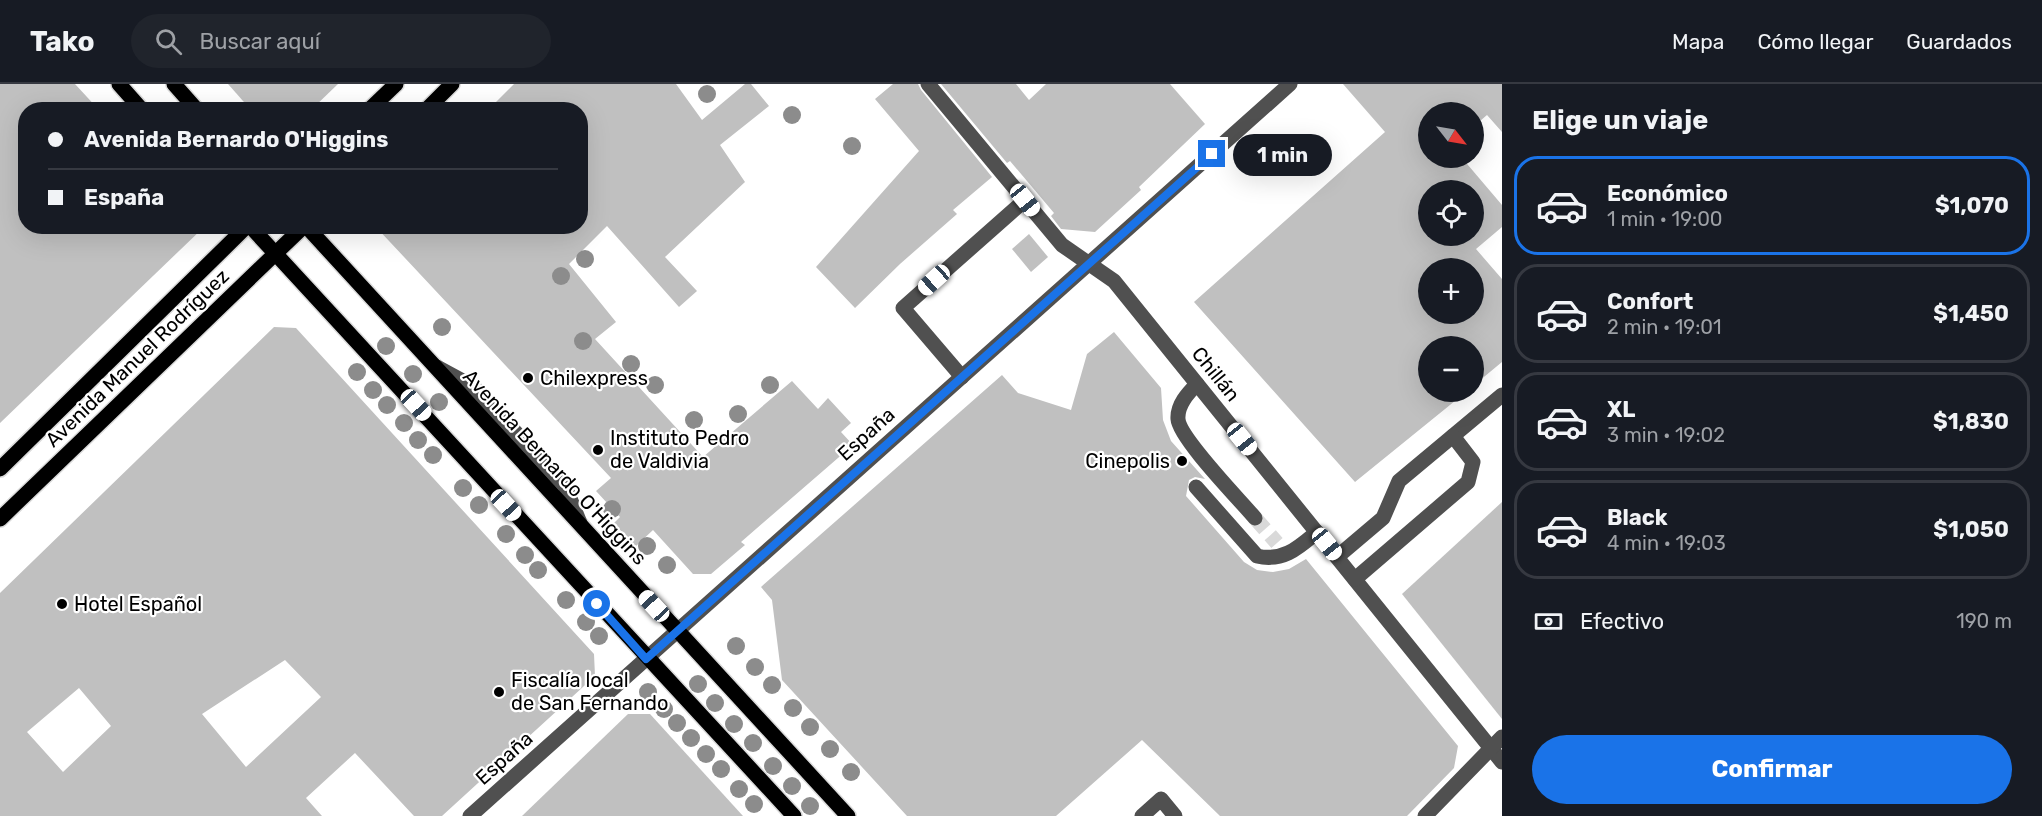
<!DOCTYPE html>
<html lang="es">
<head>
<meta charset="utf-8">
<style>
	body { margin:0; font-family:Rubik,sans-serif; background:#20242c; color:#f1f3f6; height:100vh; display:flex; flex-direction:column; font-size:22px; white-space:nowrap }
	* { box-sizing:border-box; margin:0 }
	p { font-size:20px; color:#9ea1a6 }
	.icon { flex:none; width:33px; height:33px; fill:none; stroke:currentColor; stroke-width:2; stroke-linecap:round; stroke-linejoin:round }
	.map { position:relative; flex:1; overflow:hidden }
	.side { display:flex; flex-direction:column; background:#171b24; width:540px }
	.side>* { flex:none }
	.banner { position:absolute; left:18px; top:18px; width:570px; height:132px; border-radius:24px; box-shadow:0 6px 24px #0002; display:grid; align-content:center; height:132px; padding:0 30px; background:#171b24 }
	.needle { width:39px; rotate:121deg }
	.fabs { position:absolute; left:1418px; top:18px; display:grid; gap:12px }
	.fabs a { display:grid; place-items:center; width:66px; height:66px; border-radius:50%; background:#171b24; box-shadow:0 6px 24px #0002; font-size:30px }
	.end { position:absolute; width:27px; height:27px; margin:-14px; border:8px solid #1a73e8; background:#fff; box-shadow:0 0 0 3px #fff }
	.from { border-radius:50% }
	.bubble { position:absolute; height:42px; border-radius:21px; background:#171b24; box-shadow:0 6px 24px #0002; font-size:20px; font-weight:700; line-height:42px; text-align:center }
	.car { position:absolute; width:18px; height:36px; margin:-18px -9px; border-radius:8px; box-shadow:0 0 4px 2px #0007; background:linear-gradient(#fff 24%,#345 0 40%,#fff 0 76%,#345 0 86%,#fff 0) }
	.banner b { display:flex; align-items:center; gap:21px; height:57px; font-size:22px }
	.banner b+b { border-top:2px solid #363941 }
	.banner i { width:15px; height:15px; background:#f1f3f6 }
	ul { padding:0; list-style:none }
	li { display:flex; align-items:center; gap:18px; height:99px; margin:0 12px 9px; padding:0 18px; border:3px solid #363941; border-radius:24px }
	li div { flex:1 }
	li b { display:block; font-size:22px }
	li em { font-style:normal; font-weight:700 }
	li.selected { border-color:#1a73e8 }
	li>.icon { width:54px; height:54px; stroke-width:1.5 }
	h2 { padding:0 30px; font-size:27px; line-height:72px }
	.pay { display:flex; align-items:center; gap:15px; height:66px; padding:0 30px; font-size:22px }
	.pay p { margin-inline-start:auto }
	.button { display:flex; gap:12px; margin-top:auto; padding:12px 30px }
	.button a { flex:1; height:69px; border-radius:36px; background:#1a73e8; color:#fff; font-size:24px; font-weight:700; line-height:69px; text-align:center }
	header { display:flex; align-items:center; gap:36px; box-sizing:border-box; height:84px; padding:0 30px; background:#171b24; border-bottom:2px solid #363941 }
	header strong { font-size:28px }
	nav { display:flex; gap:33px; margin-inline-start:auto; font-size:21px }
	.search { width:420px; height:54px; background:#20242c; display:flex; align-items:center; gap:15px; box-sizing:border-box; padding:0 21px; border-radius:33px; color:#9ea1a6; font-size:22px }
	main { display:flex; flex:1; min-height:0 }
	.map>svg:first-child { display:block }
</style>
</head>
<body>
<header>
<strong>Tako</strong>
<div class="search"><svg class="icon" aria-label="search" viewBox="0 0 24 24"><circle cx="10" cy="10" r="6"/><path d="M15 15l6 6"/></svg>Buscar aquí</div>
<nav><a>Mapa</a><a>Cómo llegar</a><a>Guardados</a></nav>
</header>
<main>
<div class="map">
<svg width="1502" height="732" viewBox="0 0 1502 732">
	<rect width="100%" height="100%" fill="#fff"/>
	<!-- building -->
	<g fill="#c0c0c0" fill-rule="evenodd">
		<path d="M0 0H75L99 26H26V142H205L0 339Z"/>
		<path d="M228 0H338L311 26H251Z"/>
		<path d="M514 0H676L702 36 745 0H751L769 22 720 61 745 98 665 173 697 207 679 223 607 142 569 180 616 238 595 255 703 373 792 297 818 325 828 314 851 339 841 348 853 361 741 458 745 461 711 490H693L653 446 635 463 614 439 620 433 596 407 611 394 375 142H580V26H488Z"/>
		<path d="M893 0H918L921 6 992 93 953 126 957 130 900 180 855 224 816 183 919 67 875 15Z"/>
		<path d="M941 0H1016L1029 16 1046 0H1170L1205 40 1139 103 1141 106 1095 148 1061 145 1051 132 1054 129 1010 77 1007 79Z"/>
		<path d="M1343 0H1502V48L1487 31 1473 43V28H1428V74H1462L1502 121V143L1476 165 1502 195V278L1473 302V262H1428V308H1466L1355 398 1194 218 1385 48ZM1428 106H1473V152H1428ZM1428 184H1473V230H1428Z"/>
		<path d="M1029 150 1048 173 1031 188 1012 165Z"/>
		<path d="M274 243 296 244 594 570 595 592 442 732H414L355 669 306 714 322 732H0V509ZM285 576 321 613 246 683 202 630ZM79 604 111 642 63 688 27 648Z"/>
		<path d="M1114 248 1161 304 1163 336 1171 357 1205 395 1195 393 1189 396 1186 412 1244 478 1257 486 1273 488 1289 485 1306 475 1458 662 1454 684 1407 732H1220L1142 656 1056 732H907L782 596 772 516 761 503 1002 291 1018 309 1071 326 1087 270Z"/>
		<path d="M1502 418V635L1402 510Z"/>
		<path d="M628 630H650L743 732H522Z"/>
	</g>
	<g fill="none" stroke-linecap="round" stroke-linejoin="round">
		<!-- minor-tunnel -->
		<path stroke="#d9d9d9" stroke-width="15" stroke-dasharray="15 8" stroke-linecap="butt" d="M1255 434 1277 459"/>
		<defs>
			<g id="major">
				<path d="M119 0 142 26"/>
				<path d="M174 0 197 26"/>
				<path d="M369 26 396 0"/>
				<path d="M426 26 452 0"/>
				<path d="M250 142 794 732"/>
				<path d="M306 142 848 732"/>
				<path d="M0 385 247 142"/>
				<path d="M0 435 304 142"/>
			</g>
		</defs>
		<!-- major casing -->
		<use href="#major" stroke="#dbdbdb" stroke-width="18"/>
		<!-- minor -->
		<g stroke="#505050" stroke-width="15">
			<path d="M928 0 1062 161 1114 197 1502 678"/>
			<path d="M437 283 474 303 565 402 580 439"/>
			<path d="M962 293 903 224 1025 116"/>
			<path d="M1197 300C1188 309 1177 321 1178 335 1179 354 1241 417 1255 434"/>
			<path d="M1196 403 1257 472C1283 478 1298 464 1317 448"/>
			<path d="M1337 473 1383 434 1399 397 1502 311"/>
			<path d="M1355 495 1468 398 1473 378 1453 352"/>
			<path d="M470 732 1290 0"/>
			<path d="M1142 732 1161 715 1175 732"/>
			<path d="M1425 732 1502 653"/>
		</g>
		<!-- major -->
		<use href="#major" stroke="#000" stroke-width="15"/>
	</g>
	<!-- trees -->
	<g fill="#8c8c8c">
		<circle cx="707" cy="10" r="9"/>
		<circle cx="792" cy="31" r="9"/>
		<circle cx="852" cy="62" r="9"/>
		<circle cx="585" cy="175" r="9"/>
		<circle cx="561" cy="192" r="9"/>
		<circle cx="442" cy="243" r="9"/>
		<circle cx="583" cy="257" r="9"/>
		<circle cx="386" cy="262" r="9"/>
		<circle cx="631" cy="280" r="9"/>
		<circle cx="357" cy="288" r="9"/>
		<circle cx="413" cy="290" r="9"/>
		<circle cx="655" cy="301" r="9"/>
		<circle cx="770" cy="301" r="9"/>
		<circle cx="373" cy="306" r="9"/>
		<circle cx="439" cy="318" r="9"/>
		<circle cx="387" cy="321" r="9"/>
		<circle cx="738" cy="330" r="9"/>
		<circle cx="694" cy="336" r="9"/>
		<circle cx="404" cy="339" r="9"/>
		<circle cx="418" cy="356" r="9"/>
		<circle cx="433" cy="371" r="9"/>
		<circle cx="463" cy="404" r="9"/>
		<circle cx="479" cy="421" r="9"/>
		<circle cx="612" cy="425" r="9"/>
		<circle cx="506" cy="450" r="9"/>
		<circle cx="647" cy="462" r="9"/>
		<circle cx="525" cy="471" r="9"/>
		<circle cx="667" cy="481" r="9"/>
		<circle cx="538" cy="486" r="9"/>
		<circle cx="566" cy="516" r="9"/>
		<circle cx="586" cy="538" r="9"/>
		<circle cx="599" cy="552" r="9"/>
		<circle cx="736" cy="562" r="9"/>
		<circle cx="755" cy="583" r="9"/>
		<circle cx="698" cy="600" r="9"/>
		<circle cx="772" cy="601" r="9"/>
		<circle cx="648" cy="608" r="9"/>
		<circle cx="715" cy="619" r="9"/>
		<circle cx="793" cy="624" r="9"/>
		<circle cx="664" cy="625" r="9"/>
		<circle cx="677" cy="639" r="9"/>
		<circle cx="734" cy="640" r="9"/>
		<circle cx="810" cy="643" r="9"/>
		<circle cx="691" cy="654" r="9"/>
		<circle cx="753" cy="659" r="9"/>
		<circle cx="830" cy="665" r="9"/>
		<circle cx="706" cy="670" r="9"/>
		<circle cx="773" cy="682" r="9"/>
		<circle cx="721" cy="685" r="9"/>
		<circle cx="851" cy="688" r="9"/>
		<circle cx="792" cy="702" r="9"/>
		<circle cx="739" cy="705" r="9"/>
		<circle cx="754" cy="720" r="9"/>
		<circle cx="810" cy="722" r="9"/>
	</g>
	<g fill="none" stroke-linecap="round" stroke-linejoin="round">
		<!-- route -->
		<path stroke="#1a73e8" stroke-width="8" d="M597 520 646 575 1212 70"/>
	</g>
	<!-- markers -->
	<g fill="#000" stroke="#fff" stroke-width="2">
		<circle cx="528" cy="294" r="6"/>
		<circle cx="598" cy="366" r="6"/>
		<circle cx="1182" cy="377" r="6"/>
		<circle cx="62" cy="520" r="6"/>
		<circle cx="499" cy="608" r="6"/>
	</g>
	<g text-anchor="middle" stroke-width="4.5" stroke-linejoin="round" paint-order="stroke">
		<!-- street labels -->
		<g font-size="20" fill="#000" stroke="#fff">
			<text transform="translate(137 274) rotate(-44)" y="7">Avenida Manuel Rodríguez</text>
			<text transform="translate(1216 290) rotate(51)" y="7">Chillán</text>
			<text transform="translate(866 350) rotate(-42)" y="7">España</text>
			<text transform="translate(555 383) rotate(47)" y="7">Avenida Bernardo O'Higgins</text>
			<text transform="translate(504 674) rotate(-42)" y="7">España</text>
		</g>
		<!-- poi labels -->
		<g font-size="20" fill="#000" stroke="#fff" text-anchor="start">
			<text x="540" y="301">Chilexpress</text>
			<text x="610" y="361">Instituto Pedro<tspan x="610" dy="23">de Valdivia</tspan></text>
			<text x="1170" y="384" text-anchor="end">Cinepolis</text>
			<text x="74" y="527">Hotel Español</text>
			<text x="511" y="603">Fiscalía local<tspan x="511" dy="23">de San Fernando</tspan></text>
		</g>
	</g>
</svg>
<div class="fabs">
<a><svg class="needle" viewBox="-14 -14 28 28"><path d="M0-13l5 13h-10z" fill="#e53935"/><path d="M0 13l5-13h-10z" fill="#9ea1a6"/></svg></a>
<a><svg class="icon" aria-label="locate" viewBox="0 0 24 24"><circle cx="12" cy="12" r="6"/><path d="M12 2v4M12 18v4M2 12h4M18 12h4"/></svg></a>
<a>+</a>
<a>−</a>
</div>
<i class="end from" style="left:597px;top:520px"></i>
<i class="end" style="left:1212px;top:70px"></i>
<div class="bubble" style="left:1233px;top:50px;width:99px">1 min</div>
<i class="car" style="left:1025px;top:116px;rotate:141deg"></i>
<i class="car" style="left:934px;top:196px;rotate:228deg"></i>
<i class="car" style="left:416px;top:321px;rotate:137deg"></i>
<i class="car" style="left:1242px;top:355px;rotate:141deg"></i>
<i class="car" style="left:506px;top:421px;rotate:137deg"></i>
<i class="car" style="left:1327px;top:460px;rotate:141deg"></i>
<i class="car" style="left:654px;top:522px;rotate:317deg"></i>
<div class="banner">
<b><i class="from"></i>Avenida Bernardo O'Higgins</b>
<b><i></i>España</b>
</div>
</div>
<section class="side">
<h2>Elige un viaje</h2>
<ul>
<li class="selected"><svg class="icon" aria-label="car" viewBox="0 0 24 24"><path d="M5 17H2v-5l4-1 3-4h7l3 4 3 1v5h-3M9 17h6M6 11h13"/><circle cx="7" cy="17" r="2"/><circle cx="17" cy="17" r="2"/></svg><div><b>Económico</b><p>1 min · 19:00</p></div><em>$1,070</em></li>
<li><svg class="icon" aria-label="car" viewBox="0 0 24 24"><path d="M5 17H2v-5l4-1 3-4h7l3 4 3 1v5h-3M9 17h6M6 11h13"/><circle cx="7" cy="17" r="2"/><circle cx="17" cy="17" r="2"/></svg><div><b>Confort</b><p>2 min · 19:01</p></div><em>$1,450</em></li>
<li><svg class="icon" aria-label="car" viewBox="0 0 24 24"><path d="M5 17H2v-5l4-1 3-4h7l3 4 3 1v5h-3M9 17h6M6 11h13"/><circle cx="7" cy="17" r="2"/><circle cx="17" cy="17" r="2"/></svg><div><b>XL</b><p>3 min · 19:02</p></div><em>$1,830</em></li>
<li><svg class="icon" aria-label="car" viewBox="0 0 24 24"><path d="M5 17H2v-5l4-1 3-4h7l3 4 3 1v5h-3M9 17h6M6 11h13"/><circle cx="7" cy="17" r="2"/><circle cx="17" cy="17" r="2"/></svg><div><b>Black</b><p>4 min · 19:03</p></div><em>$1,050</em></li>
</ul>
<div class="pay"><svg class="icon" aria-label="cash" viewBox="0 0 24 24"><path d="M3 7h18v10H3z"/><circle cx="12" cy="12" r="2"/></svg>Efectivo<p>190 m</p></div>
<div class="button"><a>Confirmar</a></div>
</section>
</main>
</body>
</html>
